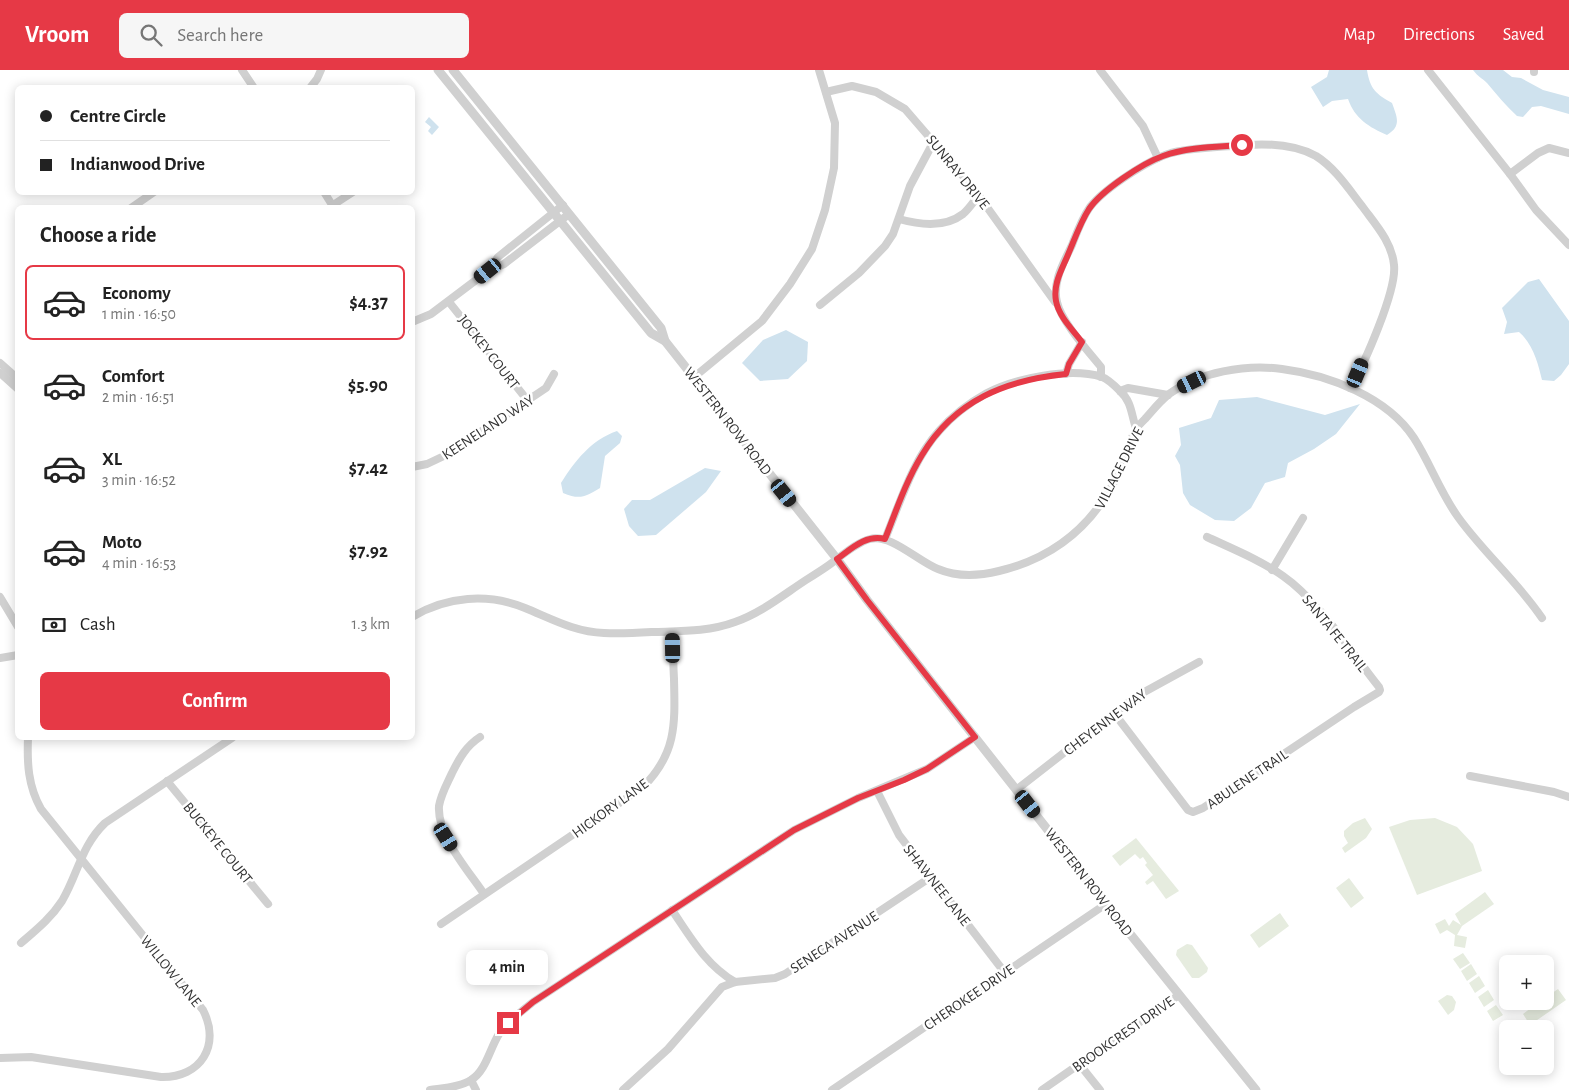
<!DOCTYPE html>
<html lang="en">
<head>
<meta charset="utf-8">
<style>
	body { margin:0; font-family:"Alegreya Sans",sans-serif; background:#f6f6f6; color:#222; height:100vh; display:flex; flex-direction:column; font-size:19px; white-space:nowrap }
	* { box-sizing:border-box; margin:0 }
	p { font-size:16px; color:#767676 }
	.icon { flex:none; width:28px; height:28px; fill:none; stroke:currentColor; stroke-width:2; stroke-linecap:round; stroke-linejoin:round }
	.map { position:relative; flex:1; overflow:hidden }
	.sheet { position:absolute; left:15px; top:135px; width:400px; height:535px; display:flex; flex-direction:column; background:#fff; border-radius:8px; box-shadow:0 2px 12px #0003 }
	.sheet>* { flex:none }
	.top-card { position:absolute; left:15px; top:15px; width:400px; height:110px; border-radius:8px; box-shadow:0 2px 12px #0003; display:grid; align-content:center; height:110px; padding:0 25px; background:#fff }
	.fabs { position:absolute; left:1499px; top:885px; display:grid; gap:10px }
	.fabs a { display:grid; place-items:center; width:55px; height:55px; border-radius:8px; background:#fff; box-shadow:0 2px 12px #0003; font-size:25px }
	.end { position:absolute; width:22px; height:22px; margin:-11px; border:6px solid #e63946; background:#fff; box-shadow:0 0 0 2px #fff }
	.from { border-radius:50% }
	.bubble { position:absolute; height:35px; border-radius:8px; background:#fff; box-shadow:0 2px 12px #0003; font-size:16px; font-weight:700; line-height:35px; text-align:center }
	.car { position:absolute; width:15px; height:30px; margin:-15px -8px; border-radius:6px; box-shadow:0 0 4px 1px #0007; background:linear-gradient(#222 24%,#8ab4d8 0 40%,#222 0 76%,#8ab4d8 0 86%,#222 0) }
	.top-card b { display:flex; align-items:center; gap:18px; height:48px; font-size:19px }
	.top-card b+b { border-top:1px solid #e0e0e0 }
	.top-card i { width:12px; height:12px; background:#222 }
	ul { padding:0; list-style:none }
	li { display:flex; align-items:center; gap:15px; height:75px; margin:0 10px 8px; padding:0 15px; border:2px solid transparent; border-radius:8px }
	li div { flex:1 }
	li b { display:block; font-size:19px }
	li em { font-style:normal; font-weight:700 }
	li.on { border-color:#e63946 }
	li>.icon { width:45px; height:45px; stroke-width:1.5 }
	h2 { padding:0 25px; font-size:22px; line-height:60px }
	.pay { display:flex; align-items:center; gap:12px; height:55px; padding:0 25px; font-size:19px }
	.pay p { margin-inline-start:auto }
	.button { display:flex; gap:10px; margin-top:auto; padding:10px 25px }
	.button a { flex:1; height:58px; border-radius:8px; background:#e63946; color:#fff; font-size:20px; font-weight:700; line-height:58px; text-align:center }
	header { display:flex; align-items:center; gap:30px; box-sizing:border-box; height:70px; padding:0 25px; background:#e63946; color:#fff }
	header strong { font-size:24px }
	nav { display:flex; gap:28px; margin-inline-start:auto; font-size:18px }
	.search { width:350px; height:45px; background:#f6f6f6; display:flex; align-items:center; gap:12px; box-sizing:border-box; padding:0 18px; border-radius:8px; color:#767676; font-size:19px }
	.map>svg:first-child { display:block }
</style>
</head>
<body>
<header>
<strong>Vroom</strong>
<div class="search"><svg class="icon" aria-label="search" viewBox="0 0 24 24"><circle cx="10" cy="10" r="6"/><path d="M15 15l6 6"/></svg>Search here</div>
<nav><a>Map</a><a>Directions</a><a>Saved</a></nav>
</header>
<div class="map">
<svg width="1569" height="1020" viewBox="0 0 1569 1020">
	<rect width="100%" height="100%" fill="#fff"/>
	<!-- green -->
	<g fill="#e6ecdf">
		<path d="M1365 748 1372 759 1366 768 1345 783 1342 778 1348 773 1344 766V761L1353 753Z"/>
		<path d="M1435 748 1457 757 1473 774 1482 801 1417 825 1389 757 1410 750Z"/>
		<path d="M1136 768 1179 821 1166 829 1153 811 1147 815 1145 812 1153 805 1145 795 1147 793 1143 787 1140 789 1135 784 1120 796 1112 786Z"/>
		<path d="M1349 808 1364 828 1351 838 1336 818Z"/>
		<path d="M1485 822 1494 834 1462 856 1457 865 1467 867 1465 878 1454 876 1455 865 1447 860 1440 864 1435 854 1445 849 1449 856 1453 850 1461 855 1455 844Z"/>
		<path d="M1280 843 1289 856 1259 878 1250 865Z"/>
		<path d="M1187 874 1192 875 1208 898 1207 902 1199 908H1192L1176 885 1177 880Z"/>
		<path d="M1463 883 1470 893 1460 899 1453 889Z"/>
		<path d="M1471 894 1477 904 1467 911 1461 901Z"/>
		<path d="M1479 906 1485 916 1475 923 1469 913Z"/>
		<path d="M1558 919 1566 930 1530 955 1523 944 1540 931H1545V928Z"/>
		<path d="M1488 920 1494 930 1484 937 1478 927Z"/>
		<path d="M1447 925 1452 926 1456 932 1454 940 1448 945 1438 931Z"/>
		<path d="M1496 935 1503 945 1493 951 1487 941Z"/>
	</g>
	<!-- water -->
	<g fill="#cfe2ee">
		<path d="M1329 0H1367C1370 19 1376 24 1392 33 1397 47 1402 56 1387 65 1369 57 1355 49 1348 29L1332 31 1323 37 1311 17 1327 7Z"/>
		<path d="M1473 0H1503L1512 7 1521 8 1543 20 1569 27V44L1541 36 1532 37 1523 47 1517 46C1506 36 1497 25 1487 13 1482 8 1478 7 1473 0Z"/>
		<path d="M429 47 439 57 432 65 428 61 431 57 425 52Z"/>
		<path d="M1539 209 1569 251V294L1561 305 1554 311 1542 310C1538 293 1533 274 1519 262L1504 264 1507 252 1502 238 1528 212Z"/>
		<path d="M786 260 808 272 807 291 788 309 760 311 742 293 763 270Z"/>
		<path d="M1257 327 1325 345 1360 334 1336 364 1314 379 1288 393 1285 407 1265 413 1251 438 1234 451 1215 450 1190 435 1183 423 1180 395 1175 386 1181 375 1179 358 1211 348 1219 330Z"/>
		<path d="M617 361 622 366 620 373 605 386 600 418C585 427 580 430 563 423L561 413C575 391 591 370 617 361Z"/>
		<path d="M705 398 721 401 706 422 656 465 638 466 629 456 624 439 632 430H650Z"/>
	</g>
	<g fill="none" stroke-linecap="round" stroke-linejoin="round">
		<!-- minor -->
		<g stroke="#d0d0d0" stroke-width="8">
			<path d="M242 0 254 18"/>
			<path d="M1100 0 1143 56 1158 88"/>
			<path d="M1428 0 1510 104 1536 140 1569 175"/>
			<path d="M1534 2V0"/>
			<path d="M310 18 317 9 321 0"/>
			<path d="M826 22 852 16 876 22 905 39 974 119 1055 232"/>
			<path d="M1510 104 1538 83 1549 78 1569 83"/>
			<path d="M324 122 334 138"/>
			<path d="M333 135 353 122"/>
			<path d="M131 138 154 122"/>
			<path d="M899 149C920 155 945 158 963 144 969 139 974 131 979 125"/>
			<path d="M489 200 498 187 563 135"/>
			<path d="M449 232 528 331"/>
			<path d="M820 235 859 203 885 176 893 164 910 116 934 71"/>
			<path d="M412 252 431 244 488 201 504 194 569 144"/>
			<path d="M0 293 18 309"/>
			<path d="M0 303 18 319"/>
			<path d="M1066 304 1069 294 1082 272"/>
			<path d="M1101 307V297C1088 281 1061 251 1057 232 1052 212 1064 192 1072 175 1077 162 1082 148 1090 137 1105 118 1148 90 1171 83 1191 78 1214 77 1235 76 1261 73 1292 73 1316 86 1335 98 1348 118 1362 136 1375 154 1392 172 1394 195 1397 220 1364 295 1350 318"/>
			<path d="M693 308 762 251 790 214 812 179 825 140 834 98 835 53 819 0"/>
			<path d="M1120 321 1128 318 1168 325"/>
			<path d="M412 397 427 394 446 385 546 318 554 304"/>
			<path d="M885 469C900 433 912 391 939 361 952 346 969 333 987 323 1016 308 1070 297 1102 307 1108 309 1115 316 1120 321 1132 332 1131 344 1136 358"/>
			<path d="M1272 500 1303 448"/>
			<path d="M0 527 18 557"/>
			<path d="M412 547C447 526 488 523 525 538 552 549 575 562 604 563 620 564 636 563 653 562 680 561 708 562 735 552 761 543 783 525 806 510 814 505 822 500 829 495 842 486 855 473 870 469 890 463 919 492 938 499 957 507 979 506 999 501 1058 487 1097 452 1121 398 1127 386 1129 371 1136 359 1137 357 1144 350 1145 349 1153 340 1160 331 1169 324 1199 302 1246 294 1282 299 1329 305 1387 327 1414 368 1430 393 1440 422 1458 447 1483 482 1517 511 1542 548"/>
			<path d="M0 588 18 585"/>
			<path d="M1114 643 1188 740 1193 742 1203 738 1354 637 1379 622 1380 620 1379 617C1351 582 1319 531 1283 506 1260 490 1233 479 1207 467"/>
			<path d="M480 667C466 676 459 689 452 703 447 714 441 724 439 736 437 766 468 800 484 824"/>
			<path d="M1470 706 1554 722 1569 727"/>
			<path d="M167 711 268 834"/>
			<path d="M1016 720 1137 626 1199 592"/>
			<path d="M877 721 899 765 1005 903"/>
			<path d="M672 840C691 868 706 895 735 912"/>
			<path d="M441 854 643 717C677 683 675 653 674 609 673 593 673 577 673 562"/>
			<path d="M21 873C36 860 51 848 62 831 78 804 81 776 105 753L232 668"/>
			<path d="M0 988 31 987 161 1007C201 1008 221 975 203 940L41 739C28 716 27 693 28 668"/>
			<path d="M1080 995 1100 1020"/>
			<path d="M471 1010 476 1020"/>
			<path d="M430 1020C443 1018 460 1017 471 1010 486 1001 490 978 499 964 508 951 521 942 533 932L794 760 858 728 927 699 975 667"/>
			<path d="M623 1020 668 979 722 917 735 912 775 908 785 904 931 807"/>
			<path d="M832 1020 1106 834"/>
			<path d="M1042 1020 1179 925"/>
		</g>
		<!-- tertiary -->
		<g stroke="#d0d0d0" stroke-width="9">
			<path d="M438 0 651 263 665 271 837 489 867 530 1106 834 1256 1020"/>
			<path d="M453 0 661 258 665 271"/>
		</g>
	</g>
	<g fill="none" stroke-linecap="round" stroke-linejoin="round">
		<!-- route -->
		<path stroke="#e63946" stroke-width="6" d="M508 953 533 932 794 760 858 728 904 710 927 699 975 667 867 530 837 489C851 479 866 464 885 469 896 441 906 411 922 385 955 330 1006 310 1066 304L1069 294 1082 272C1073 260 1059 247 1056 231 1053 215 1061 201 1067 187 1074 171 1080 153 1089 139 1102 120 1143 93 1163 86 1188 77 1217 77 1242 75"/>
	</g>
	<g text-anchor="middle" stroke-width="5" stroke-linejoin="round" paint-order="stroke">
		<!-- street labels -->
		<g font-size="15" fill="#333" stroke="#fff">
			<text transform="translate(958 102) rotate(51)" y="5">SUNRAY DRIVE</text>
			<text transform="translate(489 282) rotate(52)" y="5">JOCKEY COURT</text>
			<text transform="translate(728 351) rotate(52)" y="5">WESTERN ROW ROAD</text>
			<text transform="translate(488 357) rotate(-33)" y="5">KEENELAND WAY</text>
			<text transform="translate(1119 398) rotate(-63)" y="5">VILLAGE DRIVE</text>
			<text transform="translate(1335 563) rotate(51)" y="5">SANTA FE TRAIL</text>
			<text transform="translate(1105 652) rotate(-37)" y="5">CHEYENNE WAY</text>
			<text transform="translate(1247 709) rotate(-34)" y="5">ABULENE TRAIL</text>
			<text transform="translate(610 738) rotate(-36)" y="5">HICKORY LANE</text>
			<text transform="translate(218 773) rotate(51)" y="5">BUCKEYE COURT</text>
			<text transform="translate(1089 812) rotate(52)" y="5">WESTERN ROW ROAD</text>
			<text transform="translate(937 815) rotate(52)" y="5">SHAWNEE LANE</text>
			<text transform="translate(834 872) rotate(-33)" y="5">SENECA AVENUE</text>
			<text transform="translate(171 901) rotate(51)" y="5">WILLOW LANE</text>
			<text transform="translate(969 927) rotate(-34)" y="5">CHEROKEE DRIVE</text>
			<text transform="translate(1123 964) rotate(-35)" y="5">BROOKCREST DRIVE</text>
		</g>
	</g>
</svg>
<div class="fabs">
<a>+</a>
<a>−</a>
</div>
<i class="end from" style="left:1242px;top:75px"></i>
<i class="end" style="left:508px;top:953px"></i>
<div class="bubble" style="left:466px;top:880px;width:82px">4 min</div>
<i class="car" style="left:488px;top:201px;rotate:231deg"></i>
<i class="car" style="left:1358px;top:303px;rotate:23deg"></i>
<i class="car" style="left:1192px;top:312px;rotate:244deg"></i>
<i class="car" style="left:784px;top:423px;rotate:141deg"></i>
<i class="car" style="left:673px;top:578px;rotate:359deg"></i>
<i class="car" style="left:1028px;top:734px;rotate:142deg"></i>
<i class="car" style="left:446px;top:767px;rotate:148deg"></i>
<div class="top-card">
<b><i class="from"></i>Centre Circle</b>
<b><i></i>Indianwood Drive</b>
</div>
<section class="sheet">
<h2>Choose a ride</h2>
<ul>
<li class="on"><svg class="icon" aria-label="car" viewBox="0 0 24 24"><path d="M5 17H2v-5l4-1 3-4h7l3 4 3 1v5h-3M9 17h6M6 11h13"/><circle cx="7" cy="17" r="2"/><circle cx="17" cy="17" r="2"/></svg><div><b>Economy</b><p>1 min · 16:50</p></div><em>$4.37</em></li>
<li><svg class="icon" aria-label="car" viewBox="0 0 24 24"><path d="M5 17H2v-5l4-1 3-4h7l3 4 3 1v5h-3M9 17h6M6 11h13"/><circle cx="7" cy="17" r="2"/><circle cx="17" cy="17" r="2"/></svg><div><b>Comfort</b><p>2 min · 16:51</p></div><em>$5.90</em></li>
<li><svg class="icon" aria-label="car" viewBox="0 0 24 24"><path d="M5 17H2v-5l4-1 3-4h7l3 4 3 1v5h-3M9 17h6M6 11h13"/><circle cx="7" cy="17" r="2"/><circle cx="17" cy="17" r="2"/></svg><div><b>XL</b><p>3 min · 16:52</p></div><em>$7.42</em></li>
<li><svg class="icon" aria-label="car" viewBox="0 0 24 24"><path d="M5 17H2v-5l4-1 3-4h7l3 4 3 1v5h-3M9 17h6M6 11h13"/><circle cx="7" cy="17" r="2"/><circle cx="17" cy="17" r="2"/></svg><div><b>Moto</b><p>4 min · 16:53</p></div><em>$7.92</em></li>
</ul>
<div class="pay"><svg class="icon" aria-label="cash" viewBox="0 0 24 24"><path d="M3 7h18v10H3z"/><circle cx="12" cy="12" r="2"/></svg>Cash<p>1.3 km</p></div>
<div class="button"><a>Confirm</a></div>
</section>
</div>
</body>
</html>
